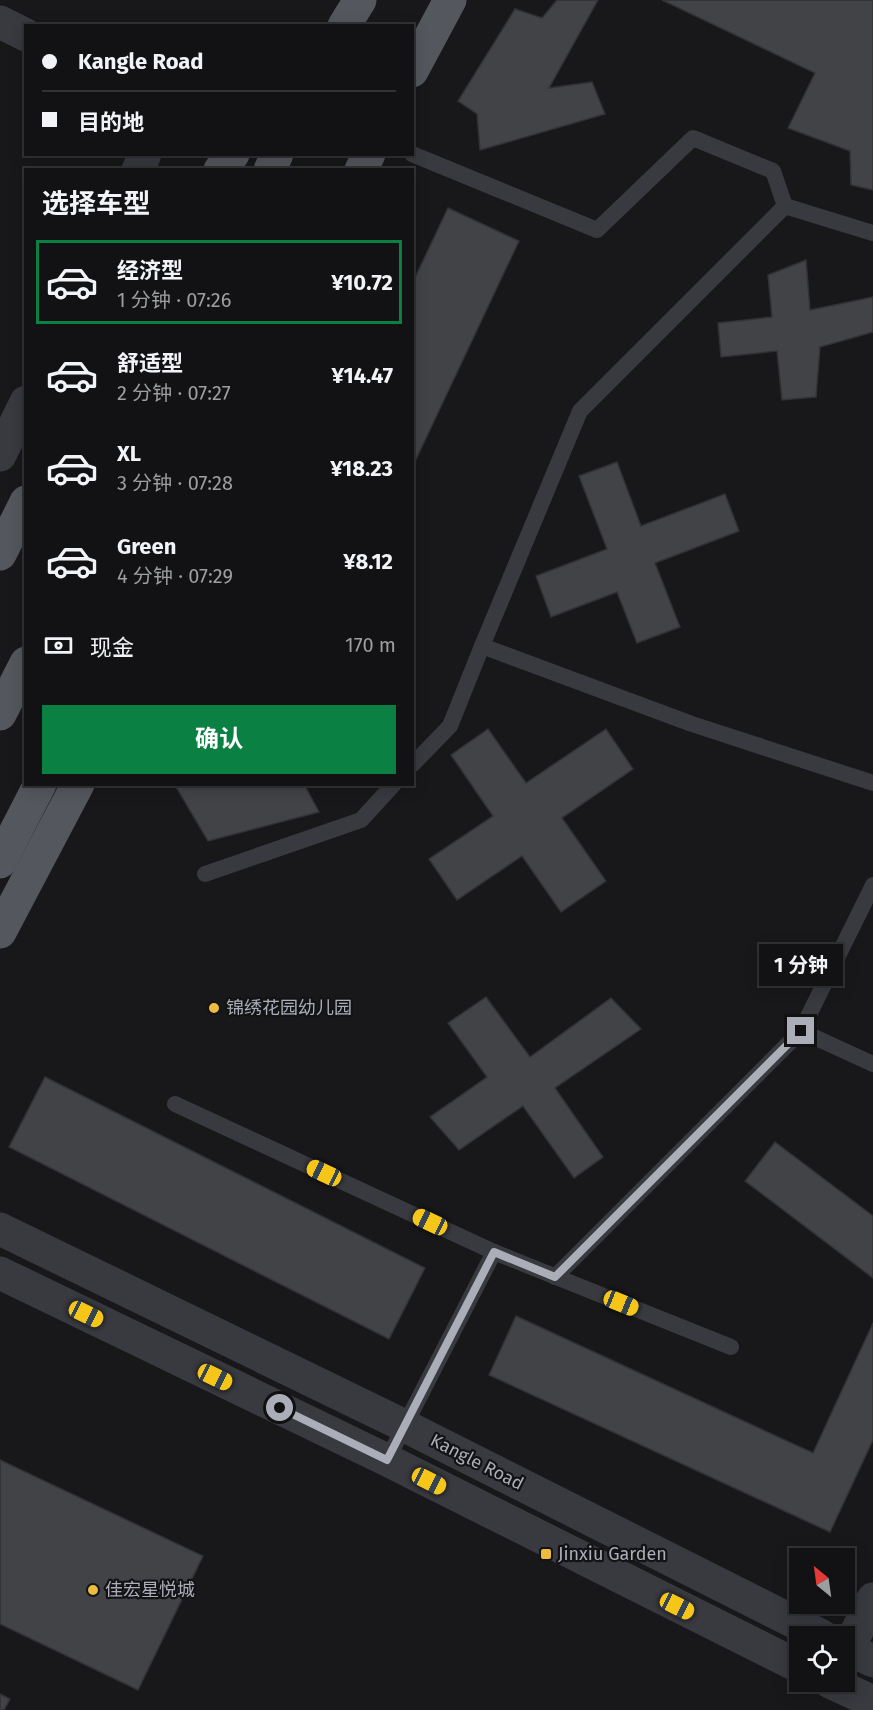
<!DOCTYPE html>
<html lang="zh">
<head>
<meta charset="utf-8">
<style>
	body { margin:0; font-family:"Fira Sans","Noto Sans SC",sans-serif; background:#1f2022; color:#f1f3f6; height:100vh; display:flex; flex-direction:column; font-size:22px; white-space:nowrap }
	* { box-sizing:border-box; margin:0 }
	p { font-size:20px; color:#9c9ea0 }
	.icon { flex:none; width:33px; height:33px; fill:none; stroke:currentColor; stroke-width:2; stroke-linecap:round; stroke-linejoin:round }
	.map { position:relative; flex:1; overflow:hidden }
	.sheet { position:absolute; left:24px; top:168px; width:390px; height:618px; display:flex; flex-direction:column; background:#121214; border-radius:0px; box-shadow:0 3px 15px #0003,0 0 0 2px #313234 }
	.sheet>* { flex:none }
	.top-card { position:absolute; left:24px; top:24px; width:390px; height:132px; border-radius:0px; box-shadow:0 3px 15px #0003,0 0 0 2px #313234; display:grid; align-content:center; height:132px; padding:0 18px; background:#121214 }
	.needle { width:39px; rotate:331deg }
	.tools { position:absolute; left:789px; top:1548px; display:grid; gap:12px }
	.tools a { display:grid; place-items:center; width:66px; height:66px; border-radius:0px; background:#121214; box-shadow:0 3px 15px #0003,0 0 0 2px #313234; font-size:30px }
	.end { position:absolute; width:27px; height:27px; margin:-14px; border:8px solid #abaeb9; background:#111; box-shadow:0 0 0 3px #111 }
	.from { border-radius:50% }
	.bubble { position:absolute; height:42px; border-radius:0px; background:#121214; box-shadow:0 3px 15px #0003,0 0 0 2px #313234; font-size:20px; font-weight:700; line-height:42px; text-align:center }
	.car { position:absolute; width:18px; height:36px; margin:-18px -9px; border-radius:8px; box-shadow:0 0 4px 2px #0007; background:linear-gradient(#f5c518 24%,#345 0 40%,#f5c518 0 76%,#345 0 86%,#f5c518 0) }
	.top-card b { display:flex; align-items:center; gap:21px; height:57px; font-size:22px }
	.top-card b+b { border-top:2px solid #313234 }
	.top-card i { width:15px; height:15px; background:#f1f3f6 }
	ul { padding:0; list-style:none }
	li { display:flex; align-items:center; gap:18px; height:84px; margin:0 12px 9px; padding:0 6px; border:3px solid transparent; border-radius:0px }
	li div { flex:1 }
	li b { display:block; font-size:22px }
	li em { font-style:normal; font-weight:700 }
	li.current { border-color:#0b8043 }
	li>.icon { width:54px; height:54px; stroke-width:1.5 }
	h2 { padding:0 18px; font-size:27px; line-height:72px }
	.pay { display:flex; align-items:center; gap:15px; height:66px; padding:0 18px; font-size:22px }
	.pay p { margin-inline-start:auto }
	.action { display:flex; gap:12px; margin-top:auto; padding:12px 18px }
	.action a { flex:1; height:69px; border-radius:0px; background:#0b8043; color:#fff; font-size:24px; font-weight:700; line-height:69px; text-align:center }
	.map>svg:first-child { display:block }
</style>
</head>
<body>
<div class="map">
<svg width="873" height="1710" viewBox="0 0 873 1710">
	<rect width="100%" height="100%" fill="#18181a"/>
	<!-- building -->
	<g fill="#424347" stroke="#323236" stroke-width="1.5">
		<path d="M557 0H598L549 88 592 82 605 114 480 150 477 114 458 101 515 9 542 18Z"/>
		<path d="M662 0H873V190L851 185 850 151 788 128 815 73Z"/>
		<path d="M448 208 519 241 412 468V284Z"/>
		<path d="M806 260 810 310 873 297V332L820 347 816 397 782 400 777 351 721 357 718 323 772 317 768 275Z"/>
		<path d="M617 462 641 526 725 494 739 531 655 563 680 627 637 643 617 592 551 617 536 576 607 549 579 476Z"/>
		<path d="M488 729 526 783 606 729 633 769 562 818 606 881 561 912 522 856 457 900 429 859 493 816 451 755Z"/>
		<path d="M177 784H304L319 812 208 841 176 787Z"/>
		<path d="M486 997 530 1057 611 998 641 1029 555 1088 603 1157 574 1178 523 1106 459 1150 430 1117 487 1077 448 1023Z"/>
		<path d="M45 1077 425 1268 389 1339 9 1147Z"/>
		<path d="M775 1142 873 1216V1278L745 1181Z"/>
		<path d="M516 1316 813 1453 873 1323V1440L830 1532 489 1375Z"/>
		<path d="M0 1460 203 1556 138 1690 0 1624Z"/>
		<path d="M0 1694 10 1699 4 1710H0Z"/>
	</g>
	<g fill="none" stroke-linecap="round" stroke-linejoin="round">
		<!-- service -->
		<g stroke="#393a3f" stroke-width="16">
			<path d="M412 154 597 230 693 138 773 171 785 206 873 233"/>
			<path d="M482 646 580 411 785 206"/>
			<path d="M412 765 450 726 482 646 692 724 873 783"/>
			<path d="M205 874 361 820 394 784"/>
			<path d="M801 1031 873 1064"/>
			<path d="M175 1104 494 1252"/>
			<path d="M555 1277 801 1031 873 885"/>
			<path d="M387 1460 494 1252 731 1347"/>
		</g>
		<!-- minor -->
		<g stroke="#393a3f" stroke-width="33">
			<path d="M0 22 26 35"/>
			<path d="M138 170 145 154"/>
			<path d="M0 455 26 402"/>
			<path d="M844 1657 873 1599"/>
		</g>
		<!-- tertiary -->
		<g stroke="#393a3f" stroke-width="33">
			<path d="M0 1229 405 1426 822 1636"/>
			<path d="M0 1273 387 1460 800 1667"/>
			<path d="M844 1647 873 1661"/>
			<path d="M830 1682 873 1702"/>
		</g>
		<!-- primary -->
		<g stroke="#55575e" stroke-width="33">
			<path d="M344 26 360 0"/>
			<path d="M412 71 450 0"/>
			<path d="M220 170 233 154"/>
			<path d="M270 170 277 154"/>
			<path d="M361 170 369 154"/>
			<path d="M0 554 26 502"/>
			<path d="M0 714 26 663"/>
			<path d="M0 862 40 784"/>
			<path d="M0 932 78 784"/>
		</g>
	</g>
	<g fill="none" stroke-linecap="round" stroke-linejoin="round">
		<!-- route -->
		<path stroke="#abaeb9" stroke-width="8" d="M280 1408 387 1460 494 1252 555 1277 801 1031"/>
	</g>
	<!-- markers -->
	<g fill="#edbb3d" stroke="#131315" stroke-width="2">
		<circle cx="214" cy="1008" r="6"/>
		<rect x="540" y="1548" width="12" height="12" rx="3"/>
		<circle cx="93" cy="1590" r="6"/>
	</g>
	<g text-anchor="middle" stroke-width="4.5" stroke-linejoin="round" paint-order="stroke">
		<!-- poi labels -->
		<g font-size="18" fill="#abaeb9" stroke="#131315" text-anchor="start">
			<text x="226" y="1014">锦绣花园幼儿园</text>
			<text x="558" y="1560">Jinxiu Garden</text>
			<text x="105" y="1596">佳宏星悦城</text>
		</g>
		<!-- street labels -->
		<g font-size="18" fill="#abaeb9" stroke="#131315">
			<text transform="translate(477 1462) rotate(27)" y="6">Kangle Road</text>
		</g>
	</g>
</svg>
<div class="tools">
<a><svg class="needle" viewBox="-14 -14 28 28"><path d="M0-13l5 13h-10z" fill="#e53935"/><path d="M0 13l5-13h-10z" fill="#9c9ea0"/></svg></a>
<a><svg class="icon" aria-label="locate" viewBox="0 0 24 24"><circle cx="12" cy="12" r="6"/><path d="M12 2v4M12 18v4M2 12h4M18 12h4"/></svg></a>
</div>
<i class="end from" style="left:280px;top:1408px"></i>
<i class="end" style="left:801px;top:1031px"></i>
<div class="bubble" style="left:759px;top:944px;width:84px">1 分钟</div>
<i class="car" style="left:324px;top:1173px;rotate:295deg"></i>
<i class="car" style="left:430px;top:1222px;rotate:295deg"></i>
<i class="car" style="left:621px;top:1303px;rotate:112deg"></i>
<i class="car" style="left:86px;top:1314px;rotate:116deg"></i>
<i class="car" style="left:215px;top:1377px;rotate:116deg"></i>
<i class="car" style="left:429px;top:1481px;rotate:117deg"></i>
<i class="car" style="left:677px;top:1606px;rotate:117deg"></i>
<div class="top-card">
<b><i class="from"></i>Kangle Road</b>
<b><i></i>目的地</b>
</div>
<section class="sheet">
<h2>选择车型</h2>
<ul>
<li class="current"><svg class="icon" aria-label="car" viewBox="0 0 24 24"><path d="M5 17H2v-5l4-1 3-4h7l3 4 3 1v5h-3M9 17h6M6 11h13"/><circle cx="7" cy="17" r="2"/><circle cx="17" cy="17" r="2"/></svg><div><b>经济型</b><p>1 分钟 · 07:26</p></div><em>¥10.72</em></li>
<li><svg class="icon" aria-label="car" viewBox="0 0 24 24"><path d="M5 17H2v-5l4-1 3-4h7l3 4 3 1v5h-3M9 17h6M6 11h13"/><circle cx="7" cy="17" r="2"/><circle cx="17" cy="17" r="2"/></svg><div><b>舒适型</b><p>2 分钟 · 07:27</p></div><em>¥14.47</em></li>
<li><svg class="icon" aria-label="car" viewBox="0 0 24 24"><path d="M5 17H2v-5l4-1 3-4h7l3 4 3 1v5h-3M9 17h6M6 11h13"/><circle cx="7" cy="17" r="2"/><circle cx="17" cy="17" r="2"/></svg><div><b>XL</b><p>3 分钟 · 07:28</p></div><em>¥18.23</em></li>
<li><svg class="icon" aria-label="car" viewBox="0 0 24 24"><path d="M5 17H2v-5l4-1 3-4h7l3 4 3 1v5h-3M9 17h6M6 11h13"/><circle cx="7" cy="17" r="2"/><circle cx="17" cy="17" r="2"/></svg><div><b>Green</b><p>4 分钟 · 07:29</p></div><em>¥8.12</em></li>
</ul>
<div class="pay"><svg class="icon" aria-label="cash" viewBox="0 0 24 24"><path d="M3 7h18v10H3z"/><circle cx="12" cy="12" r="2"/></svg>现金<p>170 m</p></div>
<div class="action"><a>确认</a></div>
</section>
</div>
</body>
</html>
